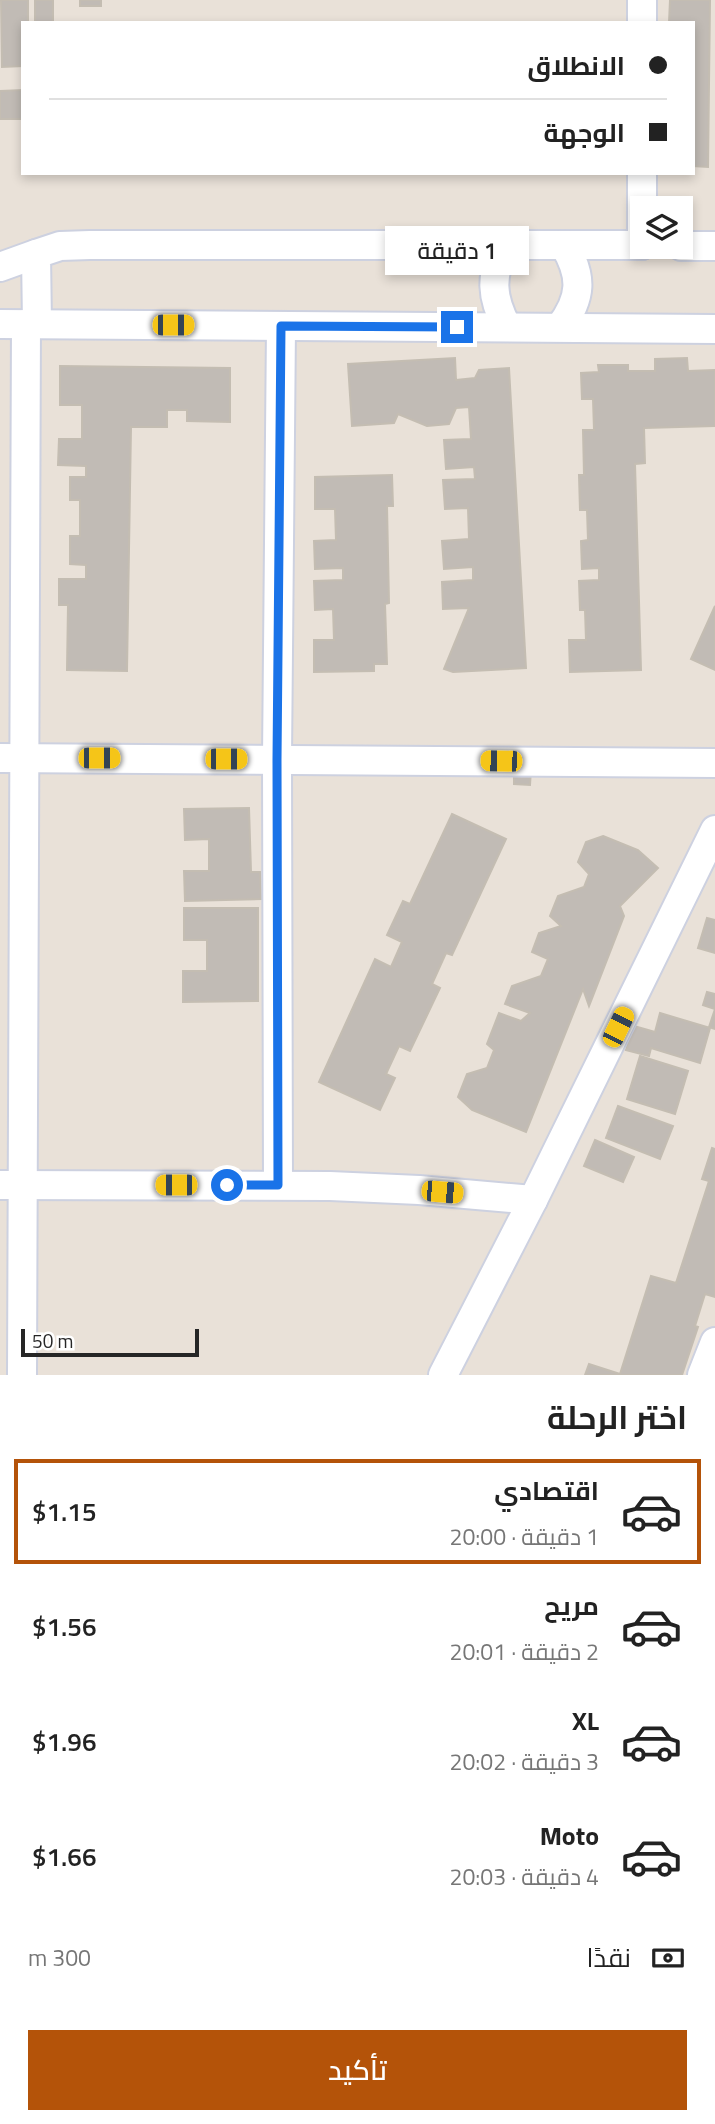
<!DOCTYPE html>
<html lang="ar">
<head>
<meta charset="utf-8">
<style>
	body { margin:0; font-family:"Titillium Web",Cairo,sans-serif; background:#f6f6f6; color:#222; direction:rtl; height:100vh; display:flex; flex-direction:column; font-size:26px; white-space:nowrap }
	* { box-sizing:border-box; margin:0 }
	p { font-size:23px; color:#767676 }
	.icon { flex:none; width:38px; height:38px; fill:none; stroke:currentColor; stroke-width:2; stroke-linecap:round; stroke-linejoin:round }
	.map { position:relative; height:1375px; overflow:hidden; direction:ltr }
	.details { display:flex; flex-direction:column; background:#fff; flex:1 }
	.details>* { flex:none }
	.hud { position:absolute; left:21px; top:21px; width:674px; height:154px; border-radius:0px; box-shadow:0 4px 10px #0003; direction:rtl; display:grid; align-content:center; height:154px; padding:0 28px; background:#fff }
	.fabs { position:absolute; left:630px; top:196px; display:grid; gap:14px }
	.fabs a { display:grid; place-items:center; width:63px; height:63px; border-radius:0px; background:#fff; box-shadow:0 4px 10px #0003; font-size:35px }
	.scale { position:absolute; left:21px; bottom:18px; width:178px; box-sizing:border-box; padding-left:7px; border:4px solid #262626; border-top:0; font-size:19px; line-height:24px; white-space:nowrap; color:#262626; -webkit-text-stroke:5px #fff; paint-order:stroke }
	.end { position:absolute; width:32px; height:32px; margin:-16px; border:9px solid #1a73e8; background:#fff; box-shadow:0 0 0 4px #fff }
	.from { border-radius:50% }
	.bubble { position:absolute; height:49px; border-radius:0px; background:#fff; box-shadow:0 4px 10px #0003; font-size:23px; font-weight:600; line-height:49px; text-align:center; direction:rtl }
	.car { position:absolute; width:21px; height:42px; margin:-21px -10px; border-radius:9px; box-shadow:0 0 5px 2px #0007; background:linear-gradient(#f5c518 24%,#345 0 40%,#f5c518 0 76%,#345 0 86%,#f5c518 0) }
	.hud b { display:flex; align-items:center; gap:24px; height:66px; font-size:26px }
	.hud b+b { border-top:2px solid #e0e0e0 }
	.hud i { width:18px; height:18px; background:#222 }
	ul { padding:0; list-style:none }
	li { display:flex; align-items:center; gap:21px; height:105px; margin:0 14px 10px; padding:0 14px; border:4px solid transparent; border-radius:0px }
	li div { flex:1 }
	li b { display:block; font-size:26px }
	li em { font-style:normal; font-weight:600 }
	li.active { border-color:#b45309 }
	li>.icon { width:63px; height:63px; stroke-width:1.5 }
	h2 { padding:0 28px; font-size:32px; line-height:84px }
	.pay { display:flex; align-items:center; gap:18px; height:77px; padding:0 28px; font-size:26px }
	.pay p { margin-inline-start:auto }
	.action { display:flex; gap:14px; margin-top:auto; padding:14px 28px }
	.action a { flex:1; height:80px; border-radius:0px; background:#b45309; color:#fff; font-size:28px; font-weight:600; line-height:80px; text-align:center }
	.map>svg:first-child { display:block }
</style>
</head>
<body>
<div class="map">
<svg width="715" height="1375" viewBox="0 0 715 1375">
	<rect width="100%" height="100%" fill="#e9e1d8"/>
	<!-- building -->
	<g fill="#c1bbb5" stroke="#c4bdb2" stroke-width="2">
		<path d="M1 0H28V23H23V66L2 67Z"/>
		<rect x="35" y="0" width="18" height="23"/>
		<rect x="80" y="0" width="21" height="6"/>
		<path d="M670 0H710L708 167 693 166V23H669Z"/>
		<path d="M23 90V119H0V91Z"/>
		<path d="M455 358 456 380 475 378 479 370 509 368 526 668 453 672 444 669 469 608 443 609 442 582 473 580V567L444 569 442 541 469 539 468 508 445 509 443 480 475 479 474 467 446 469 444 440 471 439 469 407 456 408 449 424 427 426 398 414 394 423 352 426 348 364Z"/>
		<path d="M687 358 688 371 715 370V426L644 428 645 463 635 464 641 670 570 672 569 640H586L585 610H580L579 581 599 580V568L582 569 581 541 588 540 587 510H580L579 475H584L583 430H594L593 399H582L581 373 599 372 598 365H628V371H655V359Z"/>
		<path d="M60 366 230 368V422L187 421V410H167V427H131L127 671 67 670 68 605H59V579H86V565L70 564V536H80V500H70V477H86V466L58 465 59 439H82V405H60Z"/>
		<path d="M392 475 393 506H387L389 603 385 604 387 664H374V671L314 672V640H334L333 609 315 610 314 581 343 580V568L315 569 314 541 336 540 335 509H315V477Z"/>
		<path d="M715 606V670L691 659Z"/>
		<path d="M514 770H531L530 785 514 784Z"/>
		<path d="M249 808 251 872H260L261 899 185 901 184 871H209V839L185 840 184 809Z"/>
		<path d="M452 814 506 839 452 955 446 953 432 984 440 988 410 1051 399 1046 386 1074 395 1078 380 1110 319 1082 375 959 391 967 402 942 387 935 403 901 410 904Z"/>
		<path d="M603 836 638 850 658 868 620 906 624 916 589 1006 583 989 526 1132 472 1110 458 1097 467 1074 487 1068 494 1050 487 1044 499 1013 521 1021 530 1013 505 1004 512 986 541 976 548 959 532 952 539 933 561 926 550 916 558 896 584 887 589 874 578 862 586 842Z"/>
		<path d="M184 908H258V1001L183 1002V971H207V940H184Z"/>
		<path d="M707 918 715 920V953L698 948Z"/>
		<path d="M707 992 715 994V1029L709 1027 715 1009 703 1005Z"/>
		<path d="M660 1013 710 1028 700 1063 651 1048 649 1056 626 1050 634 1026 655 1032Z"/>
		<path d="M640 1056 688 1071 675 1114 627 1099Z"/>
		<path d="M618 1106 673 1126 660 1159 606 1138Z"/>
		<path d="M595 1140 634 1157 623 1182 584 1166Z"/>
		<path d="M712 1148 715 1149V1297L705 1294 695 1326 698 1327 682 1375H585L589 1364 620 1374 651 1276 676 1283 709 1181 702 1179Z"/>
	</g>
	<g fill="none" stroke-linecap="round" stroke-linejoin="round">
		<defs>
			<g id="street">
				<path d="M642 0V23"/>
				<path d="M642 173V245"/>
				<path d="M505 245C490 276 491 297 507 327"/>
				<path d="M681 246H715"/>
				<path d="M0 267 36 254"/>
				<path d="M0 324 715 329"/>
				<path d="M37 324 36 254 60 246 90 245H642"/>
				<path d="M560 327C582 298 583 276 564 245"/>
				<path d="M0 758 715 763"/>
				<path d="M0 1185 330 1186 419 1190 533 1200"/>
				<path d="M278 1185 277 759 281 326"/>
				<path d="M22 1375 26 324"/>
				<path d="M443 1375 533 1200 715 830"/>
				<path d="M702 1375 715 1342"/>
			</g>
		</defs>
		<!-- street casing -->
		<use href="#street" stroke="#cdd1e0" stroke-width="32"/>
		<!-- street -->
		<use href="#street" stroke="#fff" stroke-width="28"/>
	</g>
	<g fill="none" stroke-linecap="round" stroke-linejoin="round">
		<!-- route -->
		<path stroke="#1a73e8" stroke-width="9" d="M227 1185H278L277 760 281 326 457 327"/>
	</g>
</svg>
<div class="fabs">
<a><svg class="icon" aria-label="layers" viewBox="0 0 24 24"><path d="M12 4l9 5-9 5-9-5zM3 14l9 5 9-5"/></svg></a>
</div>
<div class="scale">50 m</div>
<i class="end from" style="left:227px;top:1185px"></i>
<i class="end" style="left:457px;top:327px"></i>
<div class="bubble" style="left:385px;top:226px;width:144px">1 دقيقة</div>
<i class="car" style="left:173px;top:325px;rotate:90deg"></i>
<i class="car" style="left:99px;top:758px;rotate:90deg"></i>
<i class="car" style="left:226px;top:759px;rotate:90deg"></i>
<i class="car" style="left:501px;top:761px;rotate:271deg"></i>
<i class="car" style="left:618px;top:1027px;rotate:26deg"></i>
<i class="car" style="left:176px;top:1185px;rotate:270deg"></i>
<i class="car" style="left:442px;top:1192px;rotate:95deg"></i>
<div class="hud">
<b><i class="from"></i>الانطلاق</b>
<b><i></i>الوجهة</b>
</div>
</div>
<section class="details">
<h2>اختر الرحلة</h2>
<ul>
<li class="active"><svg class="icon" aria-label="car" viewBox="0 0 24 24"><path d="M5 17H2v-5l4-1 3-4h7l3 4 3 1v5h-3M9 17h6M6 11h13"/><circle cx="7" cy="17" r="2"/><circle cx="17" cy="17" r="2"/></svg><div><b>اقتصادي</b><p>1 دقيقة · 20:00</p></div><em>$1.15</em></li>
<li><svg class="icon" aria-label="car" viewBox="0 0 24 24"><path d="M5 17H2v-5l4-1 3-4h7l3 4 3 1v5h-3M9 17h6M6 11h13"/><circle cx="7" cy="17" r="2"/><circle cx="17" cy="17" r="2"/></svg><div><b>مريح</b><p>2 دقيقة · 20:01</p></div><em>$1.56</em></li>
<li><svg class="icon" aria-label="car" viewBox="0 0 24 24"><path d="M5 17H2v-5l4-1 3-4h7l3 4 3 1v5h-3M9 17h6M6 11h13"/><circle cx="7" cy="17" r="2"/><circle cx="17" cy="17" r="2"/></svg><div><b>XL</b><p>3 دقيقة · 20:02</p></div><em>$1.96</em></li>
<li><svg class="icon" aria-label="car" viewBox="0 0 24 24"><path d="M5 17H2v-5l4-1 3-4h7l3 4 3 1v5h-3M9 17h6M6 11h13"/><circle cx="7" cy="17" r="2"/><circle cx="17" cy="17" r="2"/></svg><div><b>Moto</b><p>4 دقيقة · 20:03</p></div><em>$1.66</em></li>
</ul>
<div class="pay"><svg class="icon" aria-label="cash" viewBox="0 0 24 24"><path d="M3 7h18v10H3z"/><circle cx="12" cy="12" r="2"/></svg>نقدًا<p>300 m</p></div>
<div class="action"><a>تأكيد</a></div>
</section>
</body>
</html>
